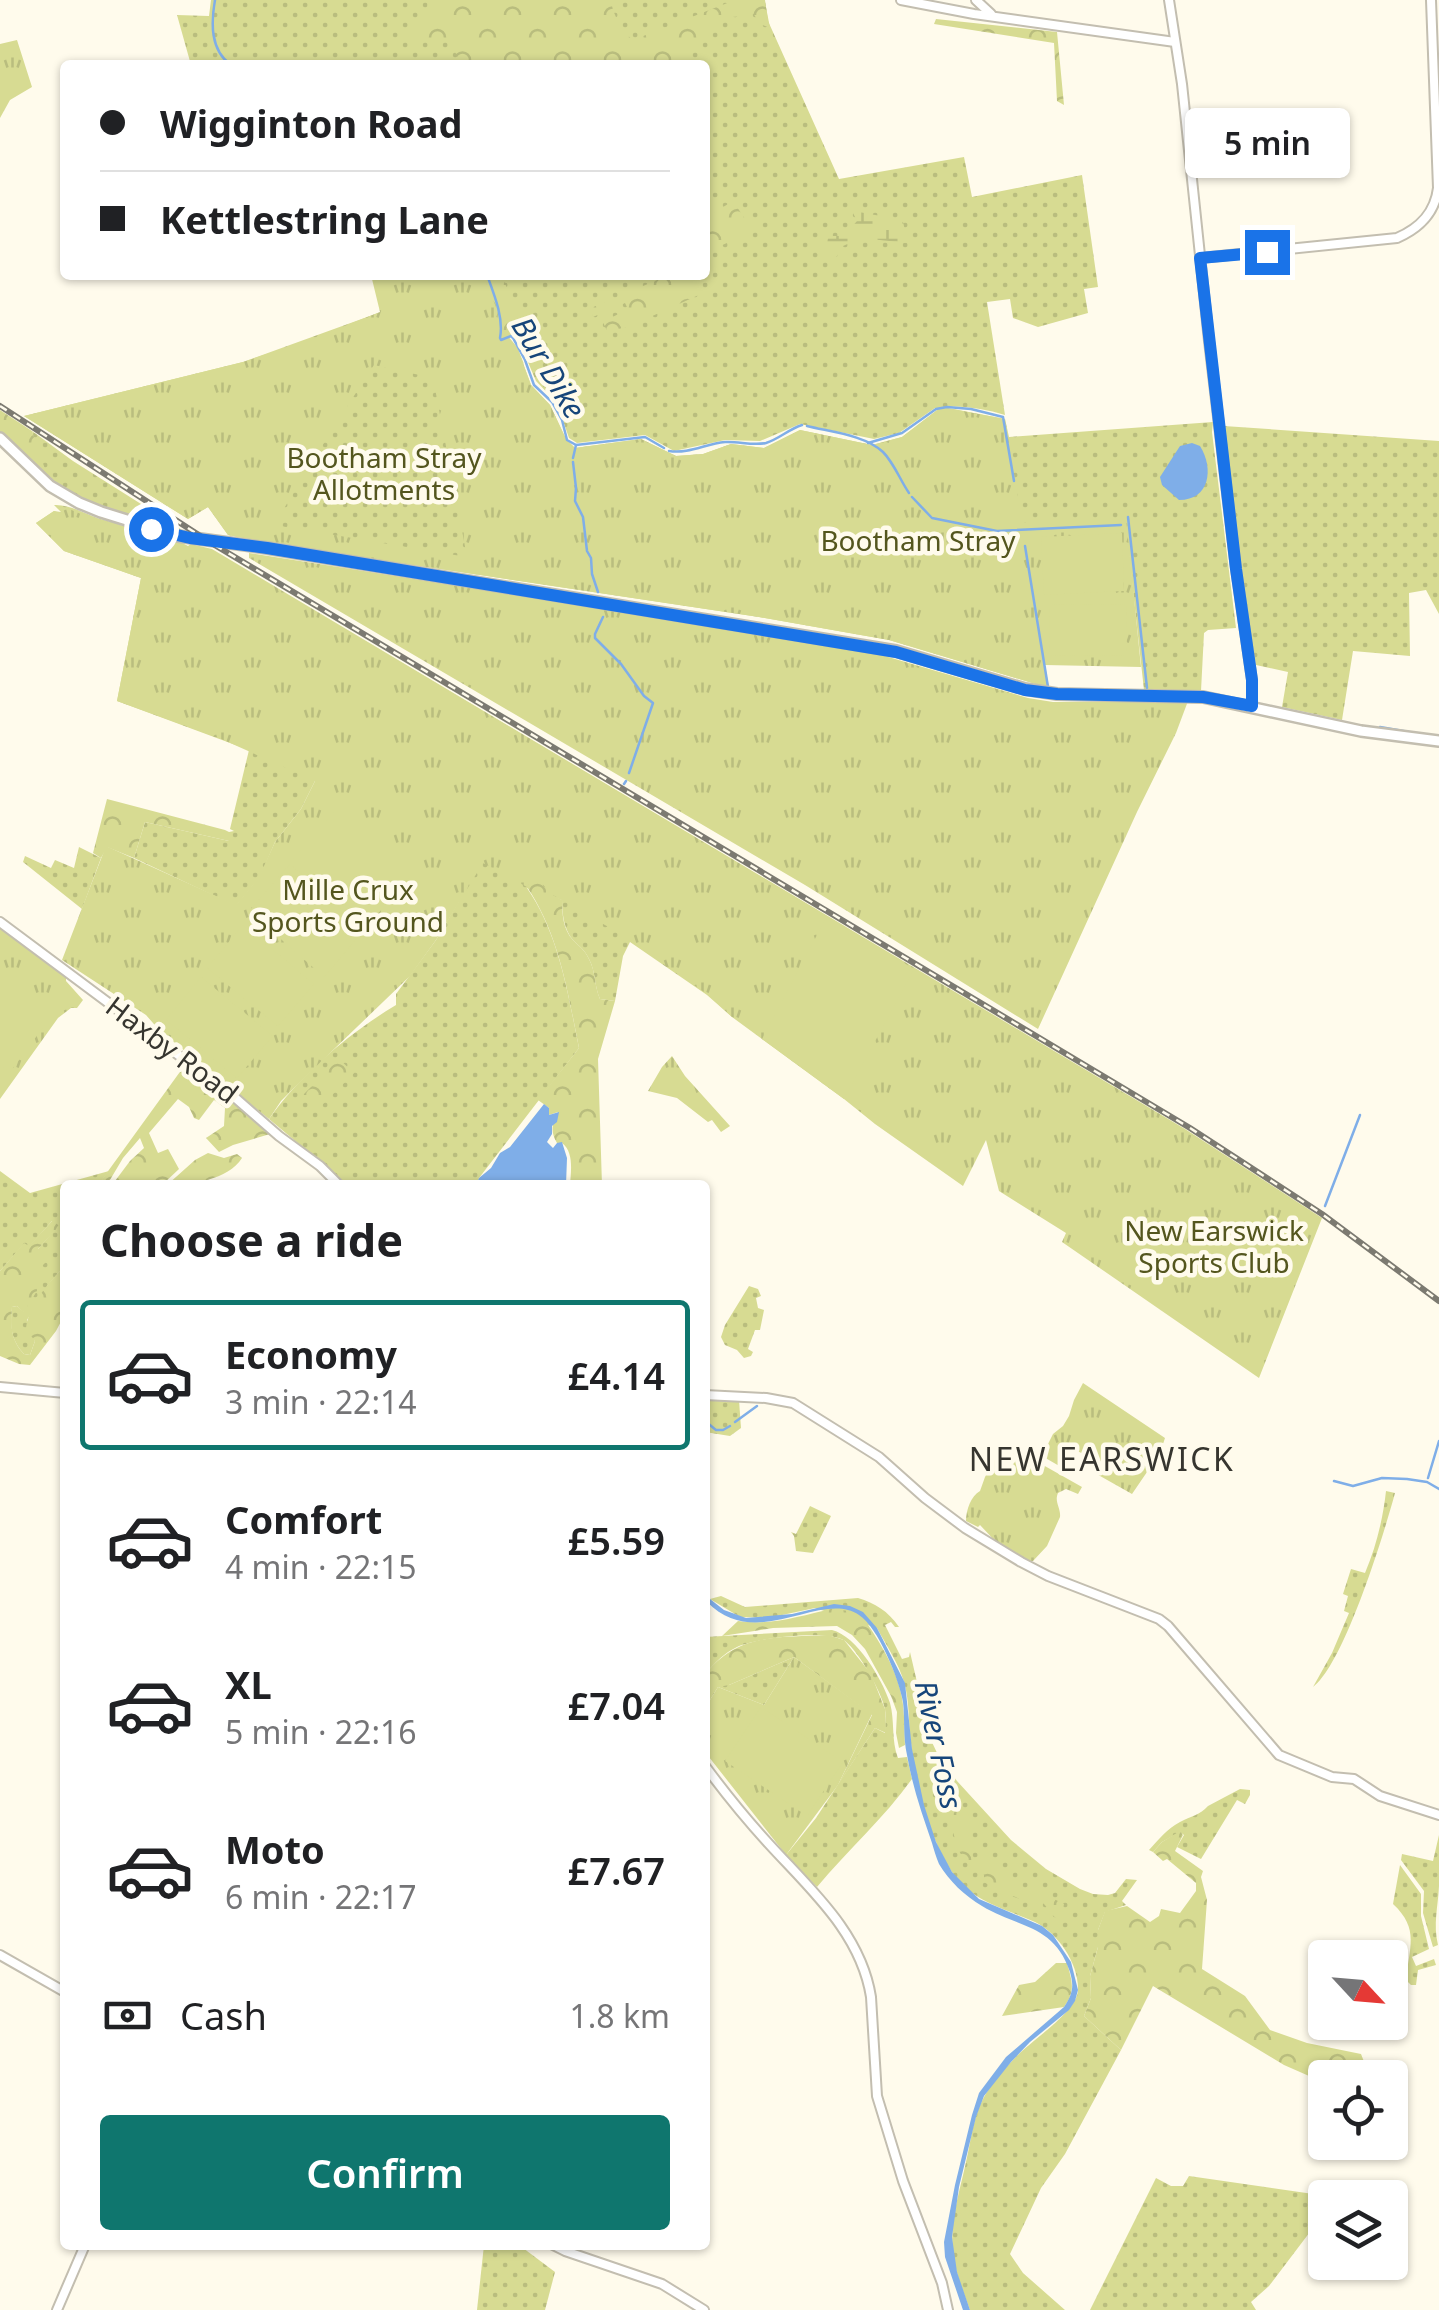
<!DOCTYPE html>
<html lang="en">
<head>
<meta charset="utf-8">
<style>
	body { margin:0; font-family:"Noto Sans",sans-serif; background:#f2f2f2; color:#202124; height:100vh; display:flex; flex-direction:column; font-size:38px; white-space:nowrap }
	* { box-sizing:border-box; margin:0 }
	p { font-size:32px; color:#757577 }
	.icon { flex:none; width:55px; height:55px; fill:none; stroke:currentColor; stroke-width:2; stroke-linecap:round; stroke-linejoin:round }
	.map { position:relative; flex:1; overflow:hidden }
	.side { position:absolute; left:60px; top:1180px; width:650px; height:1070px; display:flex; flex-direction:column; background:#fff; border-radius:10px; box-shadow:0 2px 8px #0004 }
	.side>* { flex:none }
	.banner { position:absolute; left:60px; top:60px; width:650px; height:220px; border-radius:10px; box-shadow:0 2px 8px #0004; display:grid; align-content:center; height:220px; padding:0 40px; background:#fff }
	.needle { width:65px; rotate:116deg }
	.buttons { position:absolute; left:1308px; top:1940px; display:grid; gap:20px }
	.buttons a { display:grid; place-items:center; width:100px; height:100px; border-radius:10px; background:#fff; box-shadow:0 2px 8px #0004; font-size:50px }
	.end { position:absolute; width:45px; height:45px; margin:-22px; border:12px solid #1a73e8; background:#fff; box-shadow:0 0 0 5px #fff }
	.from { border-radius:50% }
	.bubble { position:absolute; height:70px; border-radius:10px; background:#fff; box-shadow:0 2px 8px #0004; font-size:32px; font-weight:600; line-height:70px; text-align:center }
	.banner b { display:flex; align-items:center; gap:35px; height:95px; font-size:38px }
	.banner b+b { border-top:2px solid #e0e0e0 }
	.banner i { width:25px; height:25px; background:#202124 }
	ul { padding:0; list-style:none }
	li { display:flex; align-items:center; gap:30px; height:150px; margin:0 20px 15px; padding:0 20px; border:5px solid transparent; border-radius:10px }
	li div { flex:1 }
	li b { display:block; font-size:38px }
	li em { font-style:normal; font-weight:600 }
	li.current { border-color:#0f766e }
	li>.icon { width:90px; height:90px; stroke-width:1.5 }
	h2 { padding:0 40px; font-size:45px; line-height:120px }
	.pay { display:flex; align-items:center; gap:25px; height:110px; padding:0 40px; font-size:38px }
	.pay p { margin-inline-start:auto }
	.action { display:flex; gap:20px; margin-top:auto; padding:20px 40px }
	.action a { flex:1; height:115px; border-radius:10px; background:#0f766e; color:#fff; font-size:40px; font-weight:600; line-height:115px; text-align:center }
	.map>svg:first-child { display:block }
</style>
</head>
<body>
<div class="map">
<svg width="1439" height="2310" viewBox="0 0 1439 2310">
	<defs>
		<pattern id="grass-dots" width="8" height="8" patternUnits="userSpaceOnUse" patternTransform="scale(2.5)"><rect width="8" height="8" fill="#d7db92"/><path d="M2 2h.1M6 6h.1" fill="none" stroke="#b9bd7e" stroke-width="1.8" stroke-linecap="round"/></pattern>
		<pattern id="forest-crowns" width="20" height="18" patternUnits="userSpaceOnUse" patternTransform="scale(2.5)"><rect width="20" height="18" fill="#d7db92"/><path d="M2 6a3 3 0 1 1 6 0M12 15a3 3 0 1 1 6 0" fill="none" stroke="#b9bd7e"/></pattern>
		<pattern id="wetland-marsh" width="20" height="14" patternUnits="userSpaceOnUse" patternTransform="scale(2.5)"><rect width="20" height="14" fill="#d7db92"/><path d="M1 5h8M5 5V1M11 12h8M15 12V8" fill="none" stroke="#b9bd7e"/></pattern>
		<pattern id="park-tufts" width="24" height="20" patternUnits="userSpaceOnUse" patternTransform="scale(2.5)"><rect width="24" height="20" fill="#d7db92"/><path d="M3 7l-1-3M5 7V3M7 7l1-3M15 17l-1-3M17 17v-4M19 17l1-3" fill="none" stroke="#b9bd7e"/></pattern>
	</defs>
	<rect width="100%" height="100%" fill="#fffbec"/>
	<!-- grass -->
	<g fill="url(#grass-dots)" fill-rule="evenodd">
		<path d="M211 0H765L768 21 839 179 964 157 972 197 1082 175 1098 287 1084 289 1088 313 1038 327 1013 318 1010 299 987 302 1005 415C986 409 962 405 943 407L1005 419 1009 437 1213 422 1212 432 1236 628 1208 630 1204 633 1201 691 1144 690 1125 519 1044 665 1049 688 889 640 759 617 288 546 228 535 208 507 188 519 24 416 243 362 483 275H705V65H191L177 15 209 16ZM516 334 536 381 557 403 569 438 577 443 645 435 674 451 725 440 760 441 800 424 874 439 899 433 935 408H940L902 437 872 445 800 430 764 448 731 444 703 454 676 456 641 439 575 448 566 439 550 405 531 385 517 347 496 339Z"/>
		<path d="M1224 426 1439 441V614L1426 590 1409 593 1410 656 1353 651 1342 720 1282 707 1288 672 1256 665 1243 597Z"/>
		<path d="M32 431 73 461 187 533C156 524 64 502 47 477 39 465 36 445 32 431Z"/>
		<path d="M54 505C74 504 93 520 114 522L402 663 827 916 732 1017 707 995 630 942 623 956 615 1001 600 999C594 986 596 972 589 959 585 950 580 947 573 940 564 930 562 913 562 900L527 888C559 934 568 994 579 1048L479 1178 476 1185H348L269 1119C302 1073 348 1034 396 1005V994L436 940 482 862 372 812 315 781 301 809 275 842 260 877 236 906 134 858 145 822 229 841V832L234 831 230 829 249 750 117 701 141 578 64 551 36 523 54 511 61 512Z"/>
		<path d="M79 847 101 858 82 909 23 862 25 856 51 868 55 860 74 868Z"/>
		<path d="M0 1171 30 1193 109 1171 98 1185H65V1213L62 1214 65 1217V1265L48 1285 27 1320 35 1341 30 1355 24 1354C10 1339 10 1325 12 1307L17 1306 23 1312C32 1290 39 1273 38 1249L58 1226 52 1221 29 1247 24 1244 0 1271Z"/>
		<path d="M749 1286 758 1289 761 1296 756 1298 758 1308 764 1310 760 1330H755L748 1349 753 1352 751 1356 744 1358 737 1350 725 1345 721 1337 725 1325Z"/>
		<path d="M705 1399 739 1400 741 1428 730 1436 705 1432Z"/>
		<path d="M1386 1491 1395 1493C1384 1534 1344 1664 1313 1687L1332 1653 1349 1613 1344 1611 1348 1596 1343 1594 1351 1569 1365 1573C1376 1547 1383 1519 1386 1491Z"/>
		<path d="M810 1506 831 1516 813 1553 796 1551 794 1536 791 1532 796 1534Z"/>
		<path d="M721 1596 745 1607 858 1598C875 1603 888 1611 899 1627H895L891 1622 885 1625 902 1659 909 1657 910 1652 930 1738 938 1755 957 1781 1011 1840 1046 1869 1080 1889 1093 1894 1108 1895 1115 1893 1126 1879 1137 1880 1122 1901 1126 1905 1105 1912 1098 1930V1947L1090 1976 1091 1998 1084 2016 1121 2050 1065 2154 1041 2188 1010 2254 1023 2273 1065 2310H970C963 2291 955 2272 953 2252 949 2222 960 2191 966 2162 971 2141 973 2116 984 2097 991 2084 1002 2071 1012 2061 1028 2042 1077 2013 1078 1990 1079 1964 1058 1933 1035 1922 1004 1908 972 1902 952 1872 928 1836 916 1785 911 1743 908 1723 910 1702 904 1682 899 1664 886 1645 877 1628L815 1608 768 1618 740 1617 710 1599Z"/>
		<path d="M832 1630C857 1636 882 1679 890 1703 895 1721 891 1740 898 1758L907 1757 912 1779C884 1818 848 1850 817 1887L786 1855 816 1818 875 1728 885 1733C885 1725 886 1716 885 1709 881 1691 859 1652 845 1641 829 1629 755 1638 737 1647 724 1653 716 1662 707 1672L729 1685 794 1657 764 1705 718 1687 705 1708V1637Z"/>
		<path d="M1240 1789 1250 1790V1795L1245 1804 1237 1800 1201 1859 1177 1847 1184 1835 1180 1832 1162 1842 1153 1852 1149 1850C1159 1839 1167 1829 1180 1822 1191 1816 1200 1815 1208 1806Z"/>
		<path d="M1439 1835C1439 1852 1439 1869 1439 1886 1438 1907 1433 1924 1438 1945L1433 1947 1423 1913 1424 1891 1401 1860 1402 1854 1433 1861Z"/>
		<path d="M1400 1865 1421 1894V1916L1429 1949 1412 1957 1416 1966 1434 1959 1436 1965 1418 1970 1416 1985H1411L1406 1980C1409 1948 1420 1929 1393 1904Z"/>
		<path d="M1189 2176 1334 2197 1325 2198V2221L1319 2220 1269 2286 1251 2302 1256 2310H1090L1156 2178 1171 2186H1183Z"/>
		<path d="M484 2245H519L555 2272 545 2310H477Z"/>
	</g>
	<!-- forest -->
	<g fill="url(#forest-crowns)">
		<path d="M428 0H611C612 13 623 33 633 40L735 0 765 2 770 28 760 24 753 13 746 16 717 18 679 65H460L451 40C450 40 439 38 438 38 425 40 418 48 406 40 408 28 415 25 426 21Z"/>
		<path d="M936 19 1057 32 1064 105 1057 101 1054 43 934 24Z"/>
		<path d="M733 201 753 231 705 253V218Z"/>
		<path d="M483 275H501L526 329 508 336 517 347 524 364 438 300 494 305Z"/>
		<path d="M669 275H695L701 294 628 327 607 331 603 322 628 309 625 303 593 317 591 308Z"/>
		<path d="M0 410 32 431 48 478 0 434Z"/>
		<path d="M107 799 225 830 229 832V841L145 822 134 858 107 847 101 858 93 853Z"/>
		<path d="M535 880 546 888V898L551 894 562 900C562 913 563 930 573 940 580 947 585 950 589 959 596 972 594 985 600 999L615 1001 598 1059 602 1185H570C571 1171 574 1152 562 1143H557C550 1131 552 1125 558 1112L549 1115V1108L538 1100 579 1048C568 993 559 934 527 887L530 882Z"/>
		<path d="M339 1059 354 1073 318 1109 303 1095Z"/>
		<path d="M182 1069 225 1096 270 1134 233 1145 219 1152 206 1138 224 1126 225 1108 214 1100 199 1120 194 1118 189 1107 178 1099 149 1133 158 1153 168 1149 179 1169 162 1185H112L130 1161 144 1148 140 1138 123 1158 107 1185H98Z"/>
		<path d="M208 1153 224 1158 237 1154 242 1158C228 1180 191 1185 167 1185L195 1160Z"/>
		<path d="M53 1220 59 1226 38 1249 47 1261 39 1269 45 1279 36 1283 37 1291 23 1313 17 1306 12 1307C11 1326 10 1339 24 1354L30 1355 35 1341 26 1329C28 1305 49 1283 65 1265V1314L56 1331 30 1365 19 1364 0 1356V1271L24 1243 29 1246Z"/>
		<path d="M831 1609 859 1612C875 1634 893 1662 900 1689 905 1707 904 1727 905 1745L899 1748 896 1733 897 1712 891 1696 865 1649 852 1635 837 1626 773 1628 722 1636 738 1621C769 1626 801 1616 831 1609Z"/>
		<path d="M828 1635 844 1640 871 1674 885 1709 886 1733 875 1728 838 1785 872 1715 794 1657 729 1685 718 1687 710 1683 707 1672C741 1632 780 1638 828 1635Z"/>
		<path d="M955 1812 966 1813 972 1822 970 1831 975 1848 971 1853 972 1859 980 1856 987 1857 1004 1878C1014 1878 1018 1881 1023 1889L1038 1891 1064 1904 1062 1914 1058 1919C1049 1915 1048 1905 1040 1901L1035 1905 1002 1892V1886L999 1884 992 1887 984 1882V1875C959 1866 954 1839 950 1815Z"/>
		<path d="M1180 1831 1183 1835 1175 1851 1203 1871 1201 1877 1207 1900 1202 1969 1245 1996 1270 2030 1307 2043 1361 2054 1370 2077 1325 2078V2083L1284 2065 1153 1986 1121 2050 1084 2016 1091 1998 1090 1976 1098 1947V1930L1105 1911 1127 1906 1150 1922 1159 1916 1161 1909 1180 1913 1196 1891V1883L1167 1859 1163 1861 1153 1852 1162 1842Z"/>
		<path d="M1056 1963H1067C1072 1981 1076 1991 1064 2007L1002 2016 1019 1985 1035 1982Z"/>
	</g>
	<!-- wetland -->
	<path fill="url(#wetland-marsh)" d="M854 209C860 213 884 217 892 217L896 221 903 222 908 243 861 238 843 246 834 261 828 255 817 254C815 246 820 242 827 241L829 236H844L857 221 852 211Z"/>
	<!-- park -->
	<g fill="url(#park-tufts)" fill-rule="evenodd">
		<path d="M17 40 32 87 10 100 0 118V44Z"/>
		<path d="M371 275H483L498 312 496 339 498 344 517 347 531 385 550 405 566 439 575 448 641 439 676 456 703 454 731 444 764 448 800 430 872 445 902 437 941 407 1005 419 1022 523 1126 518 1141 667 1045 665 1049 688 889 640 759 617 288 546 228 535 208 507 188 519 24 416 243 362 306 341 380 312ZM374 365 433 378 467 557 274 525 330 433Z"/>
		<path d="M67 508C77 512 87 517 97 520 126 528 161 530 188 546L191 544 212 549 1185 1129 1322 1218 1259 1378 1062 1242 1066 1233 999 1191 986 1140 963 1186 875 1124 844 1099 732 1017 707 994 614 930 574 908 567 896H563L562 900 551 894 550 901 546 898V888C541 882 537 880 530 882L527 887 483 863 436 940 410 976 303 1079 281 1101 269 1119 160 1031 146 1015 62 960 106 846 236 905 259 877 275 842 301 809 315 781 219 738 117 701 141 578 64 551 36 523 54 511 59 513Z"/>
		<path d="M249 553 861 649 1028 698 1053 702 1188 701 1176 733 1137 812 1038 1029 805 885 249 558Z"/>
		<path d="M0 926 66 978V981L83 1000 77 1008H71L58 1018 0 1099Z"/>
		<path d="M672 1056 685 1076 730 1126 721 1132 712 1120 708 1122 677 1098 648 1091 662 1067Z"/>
		<path d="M1083 1383 1165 1438 1160 1453 1132 1494 1093 1472 1098 1461 1071 1448 1061 1467 1042 1456 1053 1434 1063 1426 1069 1416 1074 1400Z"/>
		<path d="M1004 1443 1082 1487 1078 1494 1066 1489 1058 1493C1054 1502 1061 1508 1060 1517L1047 1546 1033 1561H1028L997 1543 980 1525 978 1527 966 1521C966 1510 971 1496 980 1491L985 1477Z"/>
		<path d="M794 1657 872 1714 838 1785 786 1855 705 1752V1708L718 1687 764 1705Z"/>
	</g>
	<!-- pitch -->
	<g fill="#d7db92">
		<path d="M1122 533 1124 591 1044 595 1041 537Z"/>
		<path d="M1126 604 1127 655 1050 656 1049 605Z"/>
		<path d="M334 812 409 878 368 925 293 859Z"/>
		<path d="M290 864 365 929 324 977 249 911Z"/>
		<path d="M827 916 914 969 844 1099 762 1039Z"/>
		<path d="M243 925 314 984 278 1026 207 968Z"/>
		<path d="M201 977 273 1036 237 1078 166 1020Z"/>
		<path d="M0 992 45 1025 10 1072 0 1065Z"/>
		<path d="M761 1707 843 1762 807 1816 725 1761Z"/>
	</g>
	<!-- water -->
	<g fill="#7faee8">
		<path d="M1192 443 1200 446C1214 468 1210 500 1179 500L1162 485 1160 477 1180 446Z"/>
		<path d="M544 1104 549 1108V1115L559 1112 557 1122 552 1126V1134L547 1142 553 1148 557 1143 562 1142 567 1158 566 1185H476L479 1178 491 1168 500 1153 510 1147Z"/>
		<path d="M710 1599 724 1610 746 1618 792 1614 834 1604 850 1606 863 1612 877 1628 905 1683 912 1749 924 1805 936 1842 952 1872 979 1899 1042 1926 1053 1935 1071 1962 1078 1990 1075 2001 1069 2010 1030 2042 1011 2062 984 2096 976 2117 959 2187 952 2237 957 2272 970 2310H963L945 2257 944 2242 955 2185 972 2115 979 2093 1006 2057 1064 2007C1073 1994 1074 1986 1070 1972 1054 1924 1018 1928 982 1906 965 1896 949 1881 939 1864 936 1857 934 1850 932 1843 922 1814 912 1785 907 1755 903 1737 905 1719 903 1702 899 1679 878 1627 859 1615 821 1589 757 1653 707 1602Z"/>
	</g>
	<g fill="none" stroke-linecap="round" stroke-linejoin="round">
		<!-- stream -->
		<g stroke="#7faee8" stroke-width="2.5">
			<path d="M215 0C211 23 210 50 231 65"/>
			<path d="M487 275C494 294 504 318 500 338L501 340 511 336 513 338 525 360 534 385 552 402 562 420 567 440 576 445 645 437 664 448"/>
			<path d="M807 426C831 432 865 435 883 452 894 463 900 480 909 493"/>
			<path d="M868 443 902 433 936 409 947 407 971 409 1003 417 1014 481"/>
			<path d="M669 451C689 454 705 444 725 442 738 441 753 446 766 443 779 439 789 429 802 425"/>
			<path d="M573 458 576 445"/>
			<path d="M573 462 576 488 575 501 583 517 587 551 591 558 592 574 598 592"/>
			<path d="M912 497 932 518 997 531 1121 525"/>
			<path d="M1128 517 1147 688"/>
			<path d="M1025 546 1048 687"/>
			<path d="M603 617 595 634V638L621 664 644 696 653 703 629 773"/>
			<path d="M1380 727 1409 732"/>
			<path d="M624 784 626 781"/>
			<path d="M1325 1206 1360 1115"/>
			<path d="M705 1421 716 1430H723L730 1426"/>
			<path d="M735 1422 757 1406"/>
			<path d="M1428 1478 1439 1441"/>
			<path d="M1334 1481 1353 1486 1382 1478 1407 1479 1427 1482 1439 1489"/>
		</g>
		<defs>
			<g id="tertiary">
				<path d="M901 0 974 14 1175 42"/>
				<path d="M976 0 991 14"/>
				<path d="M1169 0 1182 84 1209 341 1236 569 1252 680V706"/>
				<path d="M1200 258 1397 238C1420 228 1435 213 1438 188L1431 0"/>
				<path d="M0 922 232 1095 279 1136 320 1166 339 1185"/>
				<path d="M0 1387 65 1393"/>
				<path d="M705 1395 766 1398 793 1403 879 1457 925 1498 965 1528 1021 1562 1048 1576 1159 1619 1168 1626 1279 1755 1332 1777 1354 1779 1380 1796 1439 1815"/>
				<path d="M705 1766C725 1793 746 1819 769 1844 810 1889 861 1933 871 1997L877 2096 903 2181 942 2283 948 2310"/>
				<path d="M0 1955 65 1992"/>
				<path d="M553 2245 565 2251 662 2284 704 2310"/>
				<path d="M57 2310 85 2245"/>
			</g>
			<path id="secondary" d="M0 438 50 486 79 503 101 512 178 536 267 548 896 651 1025 689 1057 694 1203 697 1361 731 1439 741"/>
		</defs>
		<!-- tertiary casing -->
		<use href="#tertiary" stroke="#c3beb0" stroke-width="12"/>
		<!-- secondary casing -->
		<use href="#secondary" stroke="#c3beb0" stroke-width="14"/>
		<!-- tertiary -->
		<use href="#tertiary" stroke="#fff" stroke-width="8"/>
		<!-- secondary -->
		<use href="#secondary" stroke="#fff" stroke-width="9"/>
		<defs>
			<path id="rail" d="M0 406 208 541 1190 1128 1322 1214 1439 1301"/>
		</defs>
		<!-- rail casing -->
		<use href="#rail" stroke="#7c7a71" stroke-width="6"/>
		<!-- rail -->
		<use href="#rail" stroke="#fffbec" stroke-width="2.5" stroke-dasharray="8" stroke-linecap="butt"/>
	</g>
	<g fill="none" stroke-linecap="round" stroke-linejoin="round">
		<!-- route -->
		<path stroke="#1a73e8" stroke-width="12" d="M151 529 190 538 267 548 896 652 1025 690 1057 694 1203 697 1252 706V680L1236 569 1200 258 1267 252"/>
	</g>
	<g text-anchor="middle" stroke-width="9" stroke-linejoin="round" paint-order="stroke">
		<!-- park labels -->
		<g font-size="28" fill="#54561e" stroke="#fffbec">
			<text x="384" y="468">Bootham Stray<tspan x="384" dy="32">Allotments</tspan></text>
			<text x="918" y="551">Bootham Stray</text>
			<text x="348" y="900">Mille Crux<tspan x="348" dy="32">Sports Ground</tspan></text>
			<text x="1214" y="1241">New Earswick<tspan x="1214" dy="32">Sports Club</tspan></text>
		</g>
		<!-- street labels -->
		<g font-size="28" fill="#36352f" stroke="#fffbec">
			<text transform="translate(172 1050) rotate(37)" y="10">Haxby Road</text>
		</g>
		<!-- water labels -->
		<g font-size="30" font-style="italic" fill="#16457a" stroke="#fffbec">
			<text transform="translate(548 368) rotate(59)" y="10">Bur Dike</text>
			<text transform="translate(938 1745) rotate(78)" y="10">River Foss</text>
		</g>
		<!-- quarter labels -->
		<g font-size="32" letter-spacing="2.5" fill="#36352f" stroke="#fffbec">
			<text x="1102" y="1471">NEW EARSWICK</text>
		</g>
	</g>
</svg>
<div class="buttons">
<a><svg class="needle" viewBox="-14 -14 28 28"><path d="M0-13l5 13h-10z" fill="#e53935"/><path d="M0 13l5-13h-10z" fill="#757577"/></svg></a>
<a><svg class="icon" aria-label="locate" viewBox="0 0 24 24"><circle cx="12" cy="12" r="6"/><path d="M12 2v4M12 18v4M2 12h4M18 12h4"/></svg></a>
<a><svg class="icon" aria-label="layers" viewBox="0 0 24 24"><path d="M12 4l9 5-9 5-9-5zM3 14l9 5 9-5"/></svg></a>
</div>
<i class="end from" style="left:151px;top:529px"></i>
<i class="end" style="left:1267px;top:252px"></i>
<div class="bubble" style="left:1185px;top:108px;width:165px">5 min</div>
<div class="banner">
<b><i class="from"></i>Wigginton Road</b>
<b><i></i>Kettlestring Lane</b>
</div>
<section class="side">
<h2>Choose a ride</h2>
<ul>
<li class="current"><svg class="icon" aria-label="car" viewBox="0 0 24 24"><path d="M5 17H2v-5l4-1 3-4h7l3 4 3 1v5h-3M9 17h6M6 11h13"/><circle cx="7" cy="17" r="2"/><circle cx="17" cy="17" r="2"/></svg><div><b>Economy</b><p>3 min · 22:14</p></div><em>£4.14</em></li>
<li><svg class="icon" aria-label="car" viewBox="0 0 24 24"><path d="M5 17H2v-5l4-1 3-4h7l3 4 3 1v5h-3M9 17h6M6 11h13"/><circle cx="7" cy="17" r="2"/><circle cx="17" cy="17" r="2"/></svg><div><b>Comfort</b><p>4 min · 22:15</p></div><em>£5.59</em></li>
<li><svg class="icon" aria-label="car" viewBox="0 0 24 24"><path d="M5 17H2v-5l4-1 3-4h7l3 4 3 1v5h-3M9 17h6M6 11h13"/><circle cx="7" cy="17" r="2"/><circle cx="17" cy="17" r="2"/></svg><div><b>XL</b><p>5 min · 22:16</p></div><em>£7.04</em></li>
<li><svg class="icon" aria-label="car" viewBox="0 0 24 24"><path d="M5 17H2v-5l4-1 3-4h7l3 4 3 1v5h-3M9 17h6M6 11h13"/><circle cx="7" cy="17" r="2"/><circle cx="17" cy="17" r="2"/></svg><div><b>Moto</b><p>6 min · 22:17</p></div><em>£7.67</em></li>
</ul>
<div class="pay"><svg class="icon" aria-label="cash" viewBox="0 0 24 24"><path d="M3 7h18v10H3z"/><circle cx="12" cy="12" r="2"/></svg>Cash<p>1.8 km</p></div>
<div class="action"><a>Confirm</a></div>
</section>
</div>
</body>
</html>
